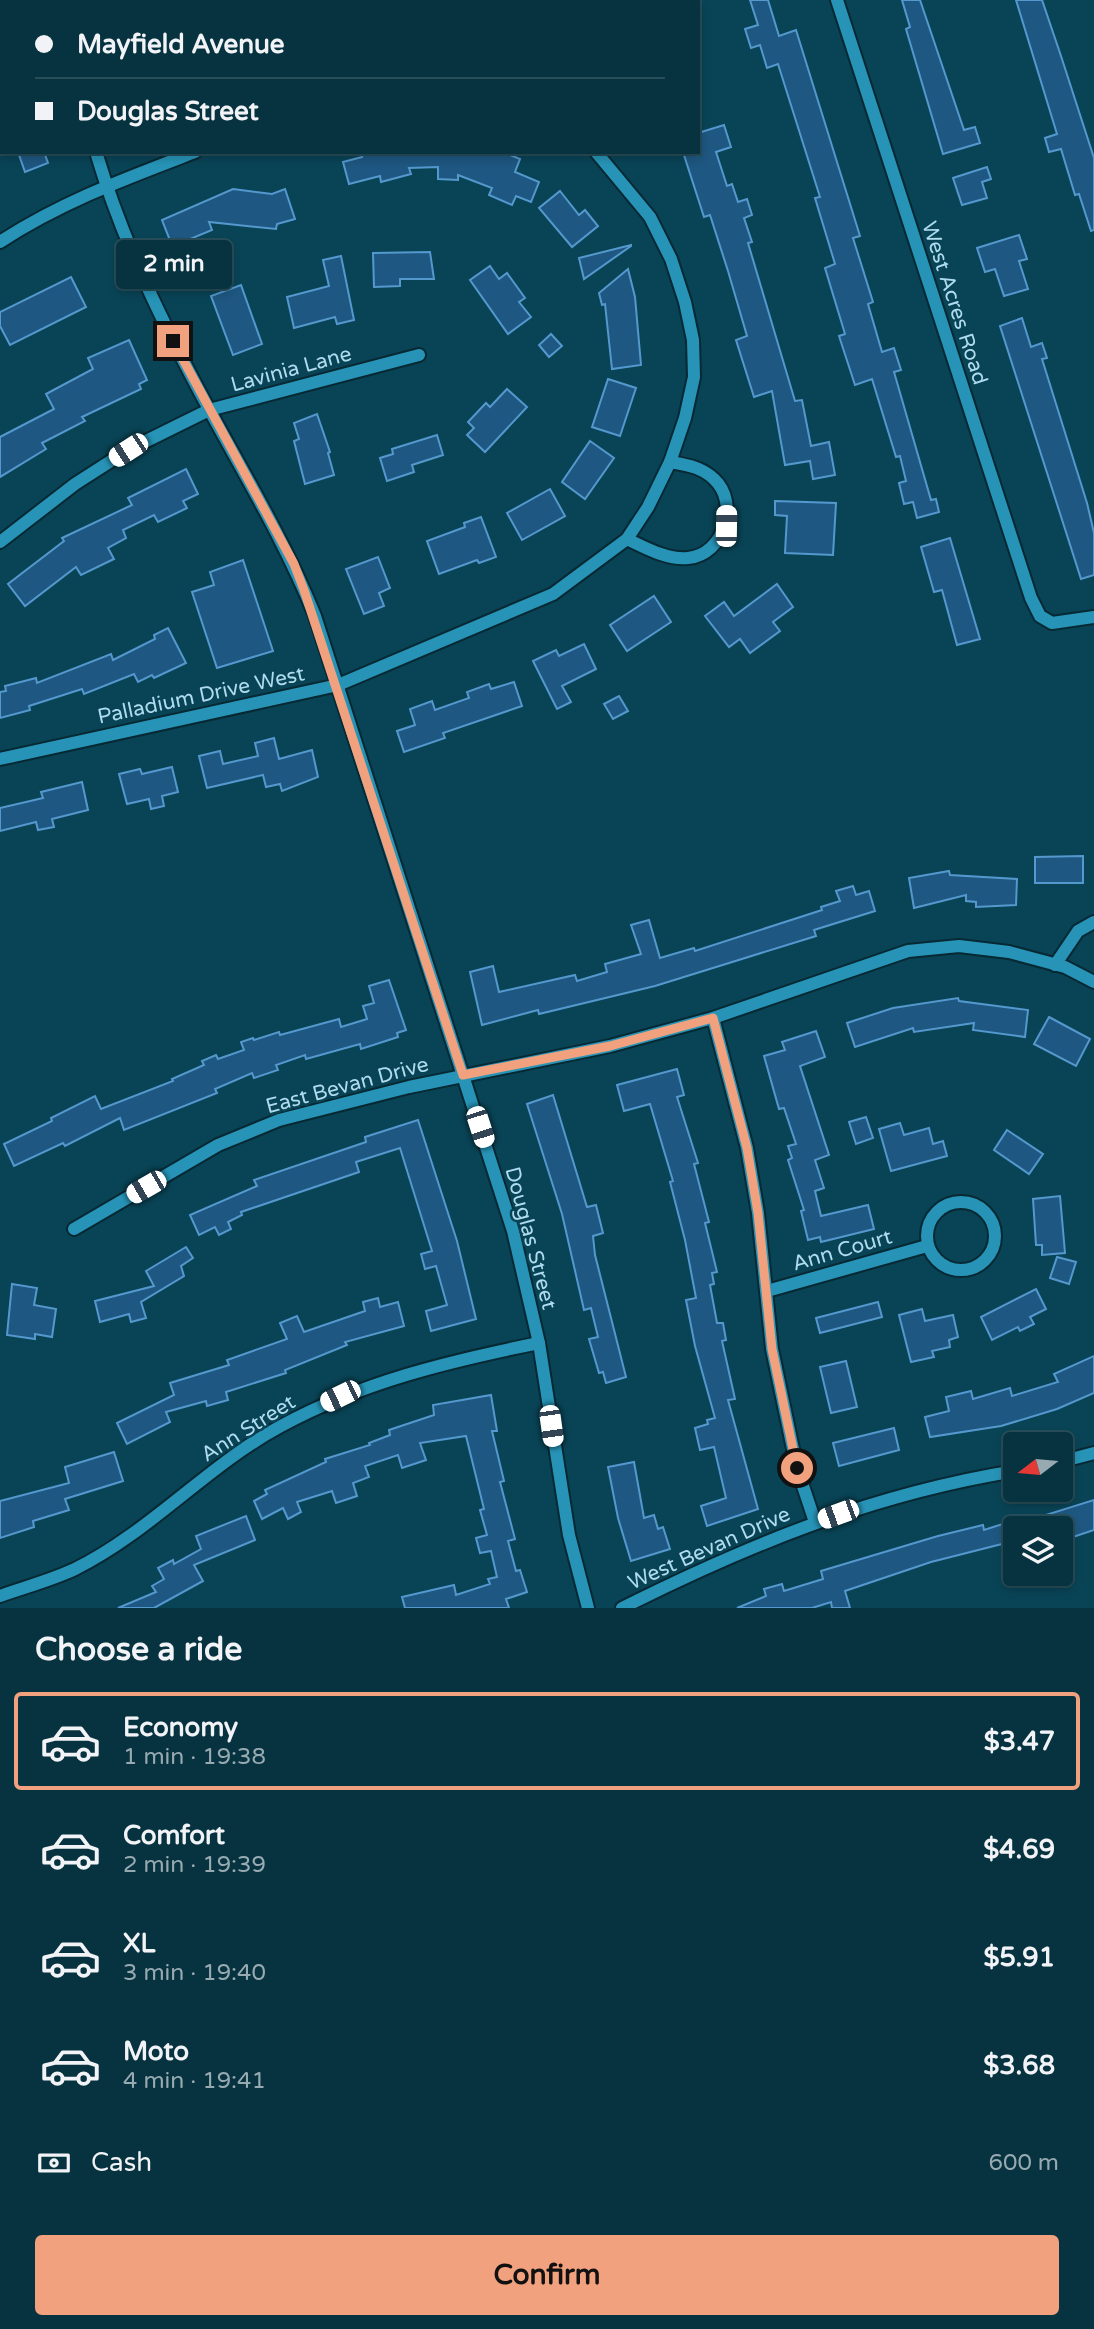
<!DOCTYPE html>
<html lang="en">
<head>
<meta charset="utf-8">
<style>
	body { margin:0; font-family:"Varela Round",sans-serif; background:#153f4b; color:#f1f3f6; height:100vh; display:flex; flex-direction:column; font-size:26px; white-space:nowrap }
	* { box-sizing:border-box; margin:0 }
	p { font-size:23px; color:#98aab1 }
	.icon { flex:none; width:38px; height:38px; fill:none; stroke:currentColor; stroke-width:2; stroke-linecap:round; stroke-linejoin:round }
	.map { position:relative; height:1608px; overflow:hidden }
	.side { display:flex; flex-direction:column; background:#073340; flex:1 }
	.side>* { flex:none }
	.top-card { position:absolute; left:0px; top:0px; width:700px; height:154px; box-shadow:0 4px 10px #0003,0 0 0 2px #284e59; display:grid; align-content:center; height:154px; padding:0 35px; background:#073340 }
	.needle { width:46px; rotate:254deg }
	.tools { position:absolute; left:1003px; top:1432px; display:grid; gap:14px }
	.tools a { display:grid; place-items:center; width:70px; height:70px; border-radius:7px; background:#073340; box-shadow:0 4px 10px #0003,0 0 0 2px #284e59; font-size:35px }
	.end { position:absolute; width:32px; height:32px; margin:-16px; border:9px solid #f1a17d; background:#111; box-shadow:0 0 0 4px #111 }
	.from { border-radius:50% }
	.bubble { position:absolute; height:49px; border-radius:7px; background:#073340; box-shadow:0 4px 10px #0003,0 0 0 2px #284e59; font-size:23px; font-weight:700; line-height:49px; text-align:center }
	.car { position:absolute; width:21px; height:42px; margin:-21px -10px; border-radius:9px; box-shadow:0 0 5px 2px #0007; background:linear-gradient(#fff 24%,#345 0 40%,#fff 0 76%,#345 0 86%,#fff 0) }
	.top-card b { display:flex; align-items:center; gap:24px; height:66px; font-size:26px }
	.top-card b+b { border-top:2px solid #284e59 }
	.top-card i { width:18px; height:18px; background:#f1f3f6 }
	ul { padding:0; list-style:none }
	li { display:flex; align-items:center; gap:21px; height:98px; margin:0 14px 10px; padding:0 21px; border:4px solid transparent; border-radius:7px }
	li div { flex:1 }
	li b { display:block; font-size:26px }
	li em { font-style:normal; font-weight:700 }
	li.on { border-color:#f1a17d }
	li>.icon { width:63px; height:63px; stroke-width:1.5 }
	h2 { padding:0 35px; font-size:32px; line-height:84px }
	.pay { display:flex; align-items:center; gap:18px; height:77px; padding:0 35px; font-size:26px }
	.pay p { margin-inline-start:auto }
	.action { display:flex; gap:14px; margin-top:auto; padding:14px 35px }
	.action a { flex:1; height:80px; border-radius:7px; background:#f1a17d; color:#111; font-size:28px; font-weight:700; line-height:80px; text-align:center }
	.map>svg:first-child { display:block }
</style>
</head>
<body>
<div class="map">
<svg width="1094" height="1608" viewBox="0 0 1094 1608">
	<rect width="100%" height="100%" fill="#094456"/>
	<!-- building -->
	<g fill="#1e5781" stroke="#5498ce" stroke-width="2">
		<path d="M750 0H768L779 36 796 30 860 236 853 238 873 302 868 304 882 352 894 348 901 370 894 372 931 500 936 499 939 512 917 518 913 502 904 504 899 483 906 481 900 456 896 457 872 379 855 385 839 336 845 334 825 268 835 264 815 198 820 197 778 64 767 68 760 45 751 48 745 29 758 25Z"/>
		<path d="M902 0H920L964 130 975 127 980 143 943 154 906 29 910 27Z"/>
		<path d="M1016 0H1042L1061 56 1094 158V230L1091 231 1079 194 1075 195 1061 149 1049 152 1045 138 1057 134Z"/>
		<path d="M724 125 731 147 716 152 727 186 732 184 738 202 747 199 752 215 744 218 752 242 748 243 795 401 802 400 811 446 829 442 835 475 813 479 810 461 785 465 772 391 754 397 736 340 747 336 728 271 710 215 704 217 683 152H698V133Z"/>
		<path d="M18 152H44L48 163 25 172Z"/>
		<path d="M360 152H503L520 159 515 172 539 182 531 202 516 196 512 205 489 195 492 188 458 175V180L438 179V167L409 168 411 174 381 182 380 176 349 184 343 162 362 157Z"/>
		<path d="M987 167 991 179 982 182 987 198 962 205 953 178Z"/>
		<path d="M233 189 272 194 285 189 295 219 277 224 276 229 209 222 212 230 190 239 204 277 191 282 186 269 182 271 162 220Z"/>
		<path d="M560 191 579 215 585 210 598 226 572 247 539 208Z"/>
		<path d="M1019 235 1027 259 1019 261 1028 289 1004 296 995 269 985 272 977 248Z"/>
		<path d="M631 245V246L584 279 579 258Z"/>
		<path d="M430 252 434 279H400V286L374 287 373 253Z"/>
		<path d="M341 256 354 320 337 324 335 317 294 328 287 297 329 286 323 260Z"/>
		<path d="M490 266 499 279 507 273 525 298 519 302 531 317 508 334 470 280Z"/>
		<path d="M628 269 635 297 641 365 612 369 605 304 602 305 599 293Z"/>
		<path d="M71 277 86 307 10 345 0 326V312Z"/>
		<path d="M241 285 262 344 233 355 211 296Z"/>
		<path d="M1022 318 1031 347 1042 343 1047 358 1042 359 1087 503 1094 533V575L1081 579 1000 326Z"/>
		<path d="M551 334 562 346 549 357 539 345Z"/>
		<path d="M129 340 147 380 139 384 141 389 82 417 85 421 42 443 46 449 0 477V437L54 409 46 394 93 369 88 358Z"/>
		<path d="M608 379 636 388 620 436 592 427Z"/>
		<path d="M507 389 527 407 485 452 467 435 474 428 468 422 486 403 490 407Z"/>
		<path d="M317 414 330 452 328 453 334 475 305 484 294 441 299 439 294 423Z"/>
		<path d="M437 435 443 455 412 465 414 472 387 481 380 458 393 454 392 449Z"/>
		<path d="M590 441 614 458 585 499 562 482Z"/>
		<path d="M186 469 198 494 183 501 187 508 158 522 154 515 123 530 126 538 108 548 114 559 81 575 76 567 25 606 8 584 64 541 62 538 132 505 128 498Z"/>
		<path d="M550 489 565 516 522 540 507 513Z"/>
		<path d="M775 501 836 503 833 555 785 553 787 516 775 515Z"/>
		<path d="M481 517 496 557 479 563 477 560 439 574 427 541 465 527 464 523Z"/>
		<path d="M950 538 980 639 957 645 942 590 934 592 921 547Z"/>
		<path d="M378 557 390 588 379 593 384 606 364 614 346 569Z"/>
		<path d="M243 560 273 651 217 668 192 592 214 585 210 572Z"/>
		<path d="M777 584 793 607 773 622 780 631 750 653 740 639 729 647 705 616 724 602 734 616Z"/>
		<path d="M654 596 671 622 627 651 610 625Z"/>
		<path d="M168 628 186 663 154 678 152 675 138 682 134 674 84 694 82 689 29 706 30 710 0 718V692L6 691 5 686 36 678 37 683 111 654 113 660 155 639 154 635Z"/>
		<path d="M584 644 596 669 562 686 571 702 557 709 533 661 556 650 559 656Z"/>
		<path d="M514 682 522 706 443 733 445 738 404 752 397 731 415 725 410 709 432 701 435 710 469 698 467 692 489 684 491 689Z"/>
		<path d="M619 696 628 711 613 719 604 704Z"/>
		<path d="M274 738 279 759 312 750 318 777 282 791 280 784 266 787 263 775 207 788 199 756 220 751 223 764 258 756 255 743Z"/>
		<path d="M172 767 178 792 162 796 164 806 151 809 149 799 127 804 119 774 140 769 142 774Z"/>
		<path d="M82 782 88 810 52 819 54 827 38 830 36 822 0 831V808L43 798 41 792Z"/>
		<path d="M1083 856V883H1035V857Z"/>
		<path d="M949 871 950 875 1017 879 1016 905 976 907V902L966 901V895L914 908 909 878Z"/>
		<path d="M853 886 856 895 869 891 875 911 814 930 816 936 655 986 539 1014 538 1010 482 1025 470 972 493 966 499 992 575 975 577 981 607 972 605 964 641 954 631 925 649 920 660 958 694 948 695 951 822 910 821 907 840 901 836 891Z"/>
		<path d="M389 980 406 1030 397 1033 398 1037 361 1049 360 1044 306 1059 305 1055 276 1065 278 1070 254 1078 252 1073 215 1089 217 1093 124 1130 120 1118 65 1146 63 1143 14 1166 4 1144 52 1121 51 1118 95 1096 101 1109 173 1081 172 1079 204 1065 202 1061 216 1055 218 1059 244 1050 241 1042 253 1038 254 1040 279 1032 280 1035 339 1019 341 1027 367 1019 363 1006 374 1003 369 986Z"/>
		<path d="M958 998 959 1001 1028 1010 1025 1037 973 1030 974 1023 914 1032 913 1028 855 1047 847 1023 893 1008Z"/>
		<path d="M1049 1017 1090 1039 1076 1066 1034 1044Z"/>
		<path d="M816 1031 825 1057 800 1066 829 1155 815 1160 824 1188 815 1191 821 1216 868 1205 874 1229 821 1242 820 1237 808 1240 801 1211 804 1210 788 1160 792 1158 788 1146 796 1144 784 1108 779 1109 764 1056 785 1050 782 1042Z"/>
		<path d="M677 1069 684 1095 677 1097 698 1163 694 1164 709 1222 705 1223 717 1272 712 1273 714 1284 710 1285 717 1323H723L726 1340 722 1341 735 1399 728 1400 758 1509 707 1526 701 1506 726 1498 714 1447 700 1450 695 1428 708 1424 707 1420 715 1418 695 1346 686 1300 696 1298 685 1240 670 1182 673 1181 650 1104 624 1111 617 1085Z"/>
		<path d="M553 1095 587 1207 596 1205 603 1233 593 1236 595 1255 626 1377 606 1383 603 1372 599 1373 589 1339 598 1337 591 1308 584 1310 562 1214 527 1104Z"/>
		<path d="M866 1117 873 1138 856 1144 849 1122Z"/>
		<path d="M418 1120 457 1241 476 1319 431 1331 426 1311 447 1305 436 1266 425 1269 421 1254 432 1251 400 1148 356 1162 359 1172 241 1212 242 1215 228 1222 231 1229 219 1235 215 1227 199 1235 190 1215 257 1186 254 1180 366 1142 365 1137Z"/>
		<path d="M900 1123 904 1135 929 1128 933 1144 943 1141 947 1156 891 1171 879 1129Z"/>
		<path d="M1007 1130 1043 1154 1029 1174 994 1150Z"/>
		<path d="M1060 1196 1065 1253 1042 1255V1245H1036L1033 1199Z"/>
		<path d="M186 1247 193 1258 181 1266 184 1276 141 1302 146 1318 131 1322 129 1314 100 1322 95 1301 154 1286 146 1271Z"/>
		<path d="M1057 1257 1076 1262 1069 1284 1050 1278Z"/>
		<path d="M12 1284 37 1288 34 1305 56 1309 52 1337 35 1334V1339L7 1335Z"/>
		<path d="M1036 1289 1046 1309 1030 1317 1034 1324 1020 1331 1018 1327 992 1340 981 1317Z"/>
		<path d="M378 1298 380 1307 398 1302 404 1326 345 1342 347 1345 285 1370 286 1373 226 1392 228 1400 207 1406 206 1401 166 1412 170 1422 127 1444 117 1423 174 1395 170 1383 229 1365 227 1360 287 1339 280 1323 297 1316 304 1332 365 1311 363 1302Z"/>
		<path d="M878 1302 882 1317 820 1333 816 1318Z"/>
		<path d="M922 1309 925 1321 953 1315 958 1337 949 1340 950 1347 932 1351 934 1357 911 1362 899 1315Z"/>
		<path d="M1094 1356V1393L1057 1409 1001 1426 930 1437 925 1417 949 1411 946 1397 971 1391 973 1399 1010 1388 1012 1396 1058 1382 1054 1374Z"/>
		<path d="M846 1361 857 1407 831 1413 820 1367Z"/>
		<path d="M491 1395 497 1431H492L504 1481 500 1482 515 1539 508 1541 516 1571 520 1570 527 1592 506 1599 509 1608H405L402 1597 454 1585 456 1595 490 1584 488 1579 497 1577 491 1551 480 1553 476 1538 487 1535 480 1510 484 1509 466 1436 420 1443 426 1460 402 1468 398 1455 365 1466 369 1477 353 1483 357 1496 336 1503 332 1491 297 1502 301 1512 288 1519 283 1508 262 1519 254 1501 267 1494 265 1490 326 1462 325 1459 370 1445 369 1443 390 1435 389 1430 434 1415 433 1405Z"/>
		<path d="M894 1428 899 1450 839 1466 833 1443Z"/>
		<path d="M114 1452 123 1481 65 1499 69 1510 33 1521 34 1527 0 1538V1501L69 1483 65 1467Z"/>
		<path d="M634 1462 644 1518 654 1515 658 1529 663 1527 670 1549 631 1561 618 1518 608 1467Z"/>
		<path d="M1094 1500V1530L1064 1540 1060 1528H1018L1017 1524Z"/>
		<path d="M246 1516 255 1540 194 1565 203 1581 154 1608H118L156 1592 152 1586 164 1579 158 1568 173 1560 174 1564 201 1549 196 1536Z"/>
		<path d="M1015 1520V1575H1012L1002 1544 931 1562 845 1591 850 1608H832L831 1602 812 1608H737L766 1596 764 1589 782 1584 784 1591 823 1579 821 1571 938 1536 983 1525 984 1530Z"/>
	</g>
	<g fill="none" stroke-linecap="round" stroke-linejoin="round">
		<defs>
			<g id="minor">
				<path d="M50 0V2"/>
				<path d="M837 0 1031 598 1040 616 1052 623 1094 617"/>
				<path d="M96 152C123 243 165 328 210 411 247 479 286 544 315 616L513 1231 539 1343 569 1535 588 1608"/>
				<path d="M0 242C61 202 127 178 195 152"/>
				<path d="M627 539C646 548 667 560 688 558 724 555 740 503 714 479 702 467 687 465 670 462"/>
				<path d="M0 542 75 484 128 450 209 410 419 355"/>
				<path d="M0 759 338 685 553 594 627 539 648 507 670 462 685 418 694 377 693 340 685 302 671 259 650 217 596 152"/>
				<path d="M1055 965 1078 931 1094 922"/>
				<path d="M713 1018 747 1148 758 1213 772 1349 797 1468 815 1522"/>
				<circle cx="961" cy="1236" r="34"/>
				<path d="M74 1229 218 1145 279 1120 409 1087 610 1046 713 1018 908 951 959 946 1009 952 1065 967 1094 982"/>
				<path d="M767 1291 927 1246"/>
				<path d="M1060 1462 1094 1453"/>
				<path d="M0 1596C25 1587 52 1580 75 1569 150 1532 208 1465 281 1426 362 1382 450 1361 539 1343"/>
				<path d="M622 1608C750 1544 873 1494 1015 1471"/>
			</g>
		</defs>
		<!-- minor casing -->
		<use href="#minor" stroke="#072934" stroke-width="16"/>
		<!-- minor -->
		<use href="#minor" stroke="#2794b7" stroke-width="12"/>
	</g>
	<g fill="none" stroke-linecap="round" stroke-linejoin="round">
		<!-- route -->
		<path stroke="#f1a17d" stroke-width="9" d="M173 341 294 564 304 590 463 1075 610 1046 713 1018 747 1148 758 1213 772 1349 797 1468"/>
	</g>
	<g text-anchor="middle" stroke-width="5" stroke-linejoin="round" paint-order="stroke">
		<!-- street labels -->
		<g font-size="21" fill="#aedbed" stroke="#094456">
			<text transform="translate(955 303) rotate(72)" y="7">West Acres Road</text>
			<text transform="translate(291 369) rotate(-15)" y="7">Lavinia Lane</text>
			<text transform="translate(201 695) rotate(-12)" y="7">Palladium Drive West</text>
			<text transform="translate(347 1085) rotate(-15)" y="7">East Bevan Drive</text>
			<text transform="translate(531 1238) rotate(75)" y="7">Douglas Street</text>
			<text transform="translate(842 1250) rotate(-16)" y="7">Ann Court</text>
			<text transform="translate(248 1428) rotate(-32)" y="7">Ann Street</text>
			<text transform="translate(709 1548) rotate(-24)" y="7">West Bevan Drive</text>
		</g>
	</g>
</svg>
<div class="tools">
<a><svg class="needle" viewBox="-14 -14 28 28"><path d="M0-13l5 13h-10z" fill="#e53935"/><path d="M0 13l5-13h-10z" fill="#98aab1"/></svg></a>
<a><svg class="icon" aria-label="layers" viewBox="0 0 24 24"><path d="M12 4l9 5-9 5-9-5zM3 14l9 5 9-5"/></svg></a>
</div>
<i class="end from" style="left:797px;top:1468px"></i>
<i class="end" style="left:173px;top:341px"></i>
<div class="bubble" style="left:116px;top:240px;width:116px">2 min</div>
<i class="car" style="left:128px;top:450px;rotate:237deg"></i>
<i class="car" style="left:726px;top:526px;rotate:1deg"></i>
<i class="car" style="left:480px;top:1127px;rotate:162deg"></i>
<i class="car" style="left:146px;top:1187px;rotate:240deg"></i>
<i class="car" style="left:340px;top:1396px;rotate:244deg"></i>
<i class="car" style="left:551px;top:1426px;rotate:172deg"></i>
<i class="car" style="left:838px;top:1514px;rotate:250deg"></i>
<div class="top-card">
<b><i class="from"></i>Mayfield Avenue</b>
<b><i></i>Douglas Street</b>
</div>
</div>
<section class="side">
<h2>Choose a ride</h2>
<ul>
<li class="on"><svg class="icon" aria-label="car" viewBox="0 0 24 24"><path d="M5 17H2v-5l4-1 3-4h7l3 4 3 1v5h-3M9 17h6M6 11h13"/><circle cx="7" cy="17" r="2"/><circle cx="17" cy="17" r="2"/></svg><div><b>Economy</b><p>1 min · 19:38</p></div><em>$3.47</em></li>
<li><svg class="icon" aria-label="car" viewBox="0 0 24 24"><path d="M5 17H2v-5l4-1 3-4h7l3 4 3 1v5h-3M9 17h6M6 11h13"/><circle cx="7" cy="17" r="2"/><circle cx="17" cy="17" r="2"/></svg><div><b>Comfort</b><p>2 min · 19:39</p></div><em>$4.69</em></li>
<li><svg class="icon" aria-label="car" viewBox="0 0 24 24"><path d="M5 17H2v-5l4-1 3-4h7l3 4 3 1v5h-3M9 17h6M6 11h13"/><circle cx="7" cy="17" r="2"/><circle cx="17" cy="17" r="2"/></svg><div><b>XL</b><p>3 min · 19:40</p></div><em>$5.91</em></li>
<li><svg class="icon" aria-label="car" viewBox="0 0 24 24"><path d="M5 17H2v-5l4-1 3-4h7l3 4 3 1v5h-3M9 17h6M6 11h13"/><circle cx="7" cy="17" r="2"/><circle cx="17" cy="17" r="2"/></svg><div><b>Moto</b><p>4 min · 19:41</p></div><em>$3.68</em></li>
</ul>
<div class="pay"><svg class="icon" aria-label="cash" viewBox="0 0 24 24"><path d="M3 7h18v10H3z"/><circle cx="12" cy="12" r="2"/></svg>Cash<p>600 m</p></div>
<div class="action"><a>Confirm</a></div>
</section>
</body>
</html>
